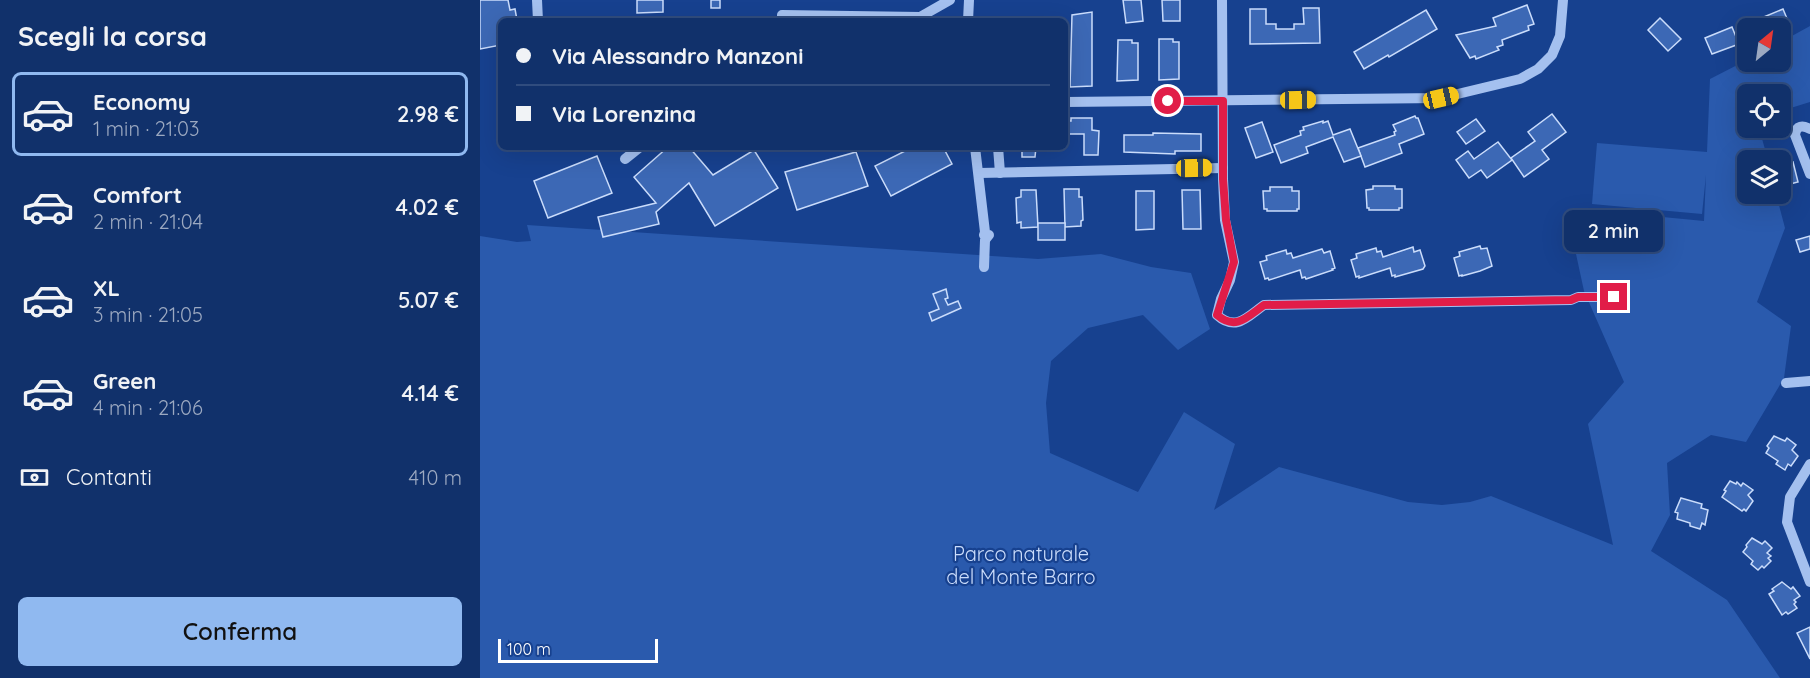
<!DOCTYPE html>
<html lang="it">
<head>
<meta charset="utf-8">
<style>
	body { margin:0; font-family:Quicksand,sans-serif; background:#1e3d73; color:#f1f3f6; height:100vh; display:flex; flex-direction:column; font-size:22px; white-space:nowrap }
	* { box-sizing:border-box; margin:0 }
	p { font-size:20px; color:#9ca9c1 }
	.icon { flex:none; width:33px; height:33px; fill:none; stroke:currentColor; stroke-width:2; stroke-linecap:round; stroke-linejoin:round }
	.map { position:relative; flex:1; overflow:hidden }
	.side { display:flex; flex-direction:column; background:#11316b; width:480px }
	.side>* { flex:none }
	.guide { position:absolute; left:18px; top:18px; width:570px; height:132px; border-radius:9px; box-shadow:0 6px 24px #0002,0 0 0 2px #304c7e; display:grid; align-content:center; height:132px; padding:0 18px; background:#11316b }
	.needle { width:39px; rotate:29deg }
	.buttons { position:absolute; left:1257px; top:18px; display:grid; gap:12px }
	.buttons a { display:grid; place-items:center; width:54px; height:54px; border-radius:9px; background:#11316b; box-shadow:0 6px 24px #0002,0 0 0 2px #304c7e; font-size:30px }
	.scale { position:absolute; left:18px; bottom:15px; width:160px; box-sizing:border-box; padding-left:6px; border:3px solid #fff; border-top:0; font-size:16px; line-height:21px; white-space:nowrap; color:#fff; -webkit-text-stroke:4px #17418f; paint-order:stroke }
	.end { position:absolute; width:27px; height:27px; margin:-14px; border:8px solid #e11d48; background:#fff; box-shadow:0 0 0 3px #fff }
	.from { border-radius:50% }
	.bubble { position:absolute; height:42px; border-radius:9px; background:#11316b; box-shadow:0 6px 24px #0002,0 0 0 2px #304c7e; font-size:20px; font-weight:600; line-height:42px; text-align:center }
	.car { position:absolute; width:18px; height:36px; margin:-18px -9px; border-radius:8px; box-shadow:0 0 4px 2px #0007; background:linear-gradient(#f5c518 24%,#345 0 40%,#f5c518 0 76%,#345 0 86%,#f5c518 0) }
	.guide b { display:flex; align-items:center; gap:21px; height:57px; font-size:22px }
	.guide b+b { border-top:2px solid #304c7e }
	.guide i { width:15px; height:15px; background:#f1f3f6 }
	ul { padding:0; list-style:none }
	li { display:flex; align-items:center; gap:18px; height:84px; margin:0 12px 9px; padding:0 6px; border:3px solid transparent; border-radius:9px }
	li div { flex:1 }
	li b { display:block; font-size:22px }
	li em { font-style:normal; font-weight:600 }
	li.current { border-color:#90b9f0 }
	li>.icon { width:54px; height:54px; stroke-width:1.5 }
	h2 { padding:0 18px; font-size:27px; line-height:72px }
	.pay { display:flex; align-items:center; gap:15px; height:66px; padding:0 18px; font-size:22px }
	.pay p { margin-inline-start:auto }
	.button { display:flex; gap:12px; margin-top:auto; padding:12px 18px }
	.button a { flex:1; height:69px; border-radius:9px; background:#90b9f0; color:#111; font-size:24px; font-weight:600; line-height:69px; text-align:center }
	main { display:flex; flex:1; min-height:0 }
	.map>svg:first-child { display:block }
</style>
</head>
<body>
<main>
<section class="side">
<h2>Scegli la corsa</h2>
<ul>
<li class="current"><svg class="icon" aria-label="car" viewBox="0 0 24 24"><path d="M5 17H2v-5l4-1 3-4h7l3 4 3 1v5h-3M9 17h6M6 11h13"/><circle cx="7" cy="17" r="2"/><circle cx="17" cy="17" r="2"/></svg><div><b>Economy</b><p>1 min · 21:03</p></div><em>2.98 €</em></li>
<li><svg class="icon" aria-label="car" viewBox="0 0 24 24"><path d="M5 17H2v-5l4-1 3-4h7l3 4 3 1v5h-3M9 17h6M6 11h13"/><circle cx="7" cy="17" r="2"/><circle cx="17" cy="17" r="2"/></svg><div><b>Comfort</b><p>2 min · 21:04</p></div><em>4.02 €</em></li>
<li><svg class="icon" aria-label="car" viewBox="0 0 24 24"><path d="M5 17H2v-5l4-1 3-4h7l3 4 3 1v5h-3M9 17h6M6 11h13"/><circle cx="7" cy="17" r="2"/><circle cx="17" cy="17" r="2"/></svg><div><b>XL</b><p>3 min · 21:05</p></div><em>5.07 €</em></li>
<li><svg class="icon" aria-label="car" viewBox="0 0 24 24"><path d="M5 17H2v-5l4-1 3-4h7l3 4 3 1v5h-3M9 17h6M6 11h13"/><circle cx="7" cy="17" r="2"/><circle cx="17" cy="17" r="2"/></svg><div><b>Green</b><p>4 min · 21:06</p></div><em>4.14 €</em></li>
</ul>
<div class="pay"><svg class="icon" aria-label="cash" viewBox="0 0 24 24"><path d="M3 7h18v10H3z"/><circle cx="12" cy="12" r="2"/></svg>Contanti<p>410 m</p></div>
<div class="button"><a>Conferma</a></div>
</section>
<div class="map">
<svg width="1330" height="678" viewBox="0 0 1330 678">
	<rect width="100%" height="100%" fill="#17418f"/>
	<!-- green -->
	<path fill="#2a5aad" d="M1330 26V102L1301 111 1300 94H1268V128H1279L1288 160H1268V194H1296L1305 228 1277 302 1311 326 1304 378 1266 442 1231 435 1187 463 1190 515 1171 551 1247 600 1300 678H0V236L37 242 51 241 47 225 558 259 621 254 671 267 711 273 730 329 698 350 663 315 608 328 571 361 566 403 570 453 658 492 704 412 755 444 734 510 799 467 928 502 962 505 990 502 1011 496 1133 545 1108 424 1144 382 1104 291 1088 217 1110 210 1224 221 1226 175 1222 214 1112 204 1117 143 1227 152 1230 79 1267 60 1268 62H1300L1301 42Z"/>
	<!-- building -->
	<g fill="#3c68b5" stroke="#cadcfb" stroke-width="1.5">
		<path d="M0 0H28L30 10 35 9 37 20 21 21V45L0 49Z"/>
		<path d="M157 0H183V12L157 13Z"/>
		<rect x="231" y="0" width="9" height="8"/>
		<path d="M643 0H661L663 21 646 23Z"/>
		<path d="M682 0H700V21H683Z"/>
		<path d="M1047 5 1054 24 1048 26 1049 30 1022 40 1023 45 1017 47 1019 50 996 59 995 56 990 58 976 35 1016 26 1013 18Z"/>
		<path d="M823 8H839L840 43 770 44V9H786V24H796V29H814V24H824Z"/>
		<path d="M1303 9 1308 21 1291 27 1290 24 1283 27 1279 19Z"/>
		<path d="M946 10 957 29 909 57 908 55 884 69 874 52Z"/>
		<path d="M612 12V86L590 87 592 15Z"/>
		<path d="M1180 18 1201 39 1188 51 1168 30Z"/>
		<path d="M1252 27 1259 44 1232 54 1225 38Z"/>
		<path d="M679 39H693V42H699V79L679 80Z"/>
		<path d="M638 40H652V43H658V80L637 81Z"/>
		<path d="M1072 114 1086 132 1062 150 1069 159 1044 177 1031 158 1055 141 1048 132Z"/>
		<path d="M935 116 936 118H938L944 134 919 144 922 153 885 167 878 148 915 135 914 132 916 131 913 125Z"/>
		<path d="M591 118H612V130L619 131 618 155H604V134H585V121H591Z"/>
		<path d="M996 119 1005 131 986 144 977 132Z"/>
		<path d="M843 121V123L848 121 853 135 870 129 881 156 864 162 853 137 826 147 828 153 801 163 794 145 821 135 820 131 824 130 823 127Z"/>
		<path d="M782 122 793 152 776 158 765 128Z"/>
		<path d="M673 133 721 134V151H695V154L644 152V135H673Z"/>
		<path d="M1018 142 1032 160 1007 178 1001 170 989 178 976 160 988 151 994 159Z"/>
		<path d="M188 147H209L233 175 274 150 298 188 235 226 209 183 176 212 179 224 123 237 118 217 176 203 154 177Z"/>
		<path d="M433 147H463L472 164 411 196 395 166Z"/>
		<path d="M542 147H556L555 157H542Z"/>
		<path d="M376 152 388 186 317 210 305 172Z"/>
		<path d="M117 156 132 193 68 218 54 181Z"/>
		<path d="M1313 162 1318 182 1302 186 1300 165Z"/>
		<path d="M893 186H915V189H922V208H919V210H889V208H887L886 190 893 189Z"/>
		<path d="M790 187H812V191H819V209H817V211H787V209H784L783 191H790Z"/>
		<path d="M584 189H599V197H602L603 220 601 221V226L585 227Z"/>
		<path d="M541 190H556L558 227 541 228V222L537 223 536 198 541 197Z"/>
		<path d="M702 190H720L721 229H703Z"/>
		<path d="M656 191H674V229L656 230Z"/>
		<rect x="558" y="223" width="27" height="17"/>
		<path d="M1330 236V249L1320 252 1316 240Z"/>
		<path d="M1000 246 1001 249 1007 248 1012 266 1000 271 982 276V275L979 276 974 258 980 256 979 252Z"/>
		<path d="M933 247 934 252 940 250 945 266 943 269 915 277V275L912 276 910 268 879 278V276L876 277 871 260 877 258 876 254 896 248 897 252 901 251 903 257Z"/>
		<path d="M842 249 844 253 850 251 855 268 852 269 853 270 826 279 825 277 822 278 820 270 789 280 788 278 785 279 780 262 787 260 786 256 806 250 807 254 811 253 813 258Z"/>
		<path d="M466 289 468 298 465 299 468 305 478 301 481 308 452 321 449 313 459 309 453 294Z"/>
		<path d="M1294 436 1305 441 1307 438 1316 445 1312 450 1318 456 1311 466 1308 464 1305 470 1296 464 1298 461 1286 453 1289 448 1287 446Z"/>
		<path d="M1250 481 1256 484 1257 482 1261 486 1263 483 1273 490 1268 495 1273 501 1266 511 1264 509 1262 511 1242 497 1246 491 1244 490Z"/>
		<path d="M1201 498 1222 504 1221 508 1228 510 1225 525 1222 523 1220 529 1210 526V523L1197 519 1198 513 1195 512Z"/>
		<path d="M1272 538 1282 544 1285 541 1292 548 1287 553 1291 556 1288 558 1291 561 1284 568 1282 566 1278 570 1271 564 1273 561 1263 552 1267 547 1266 545Z"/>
		<path d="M1302 582 1311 589 1313 587 1320 596 1314 600 1316 602 1314 604 1317 608 1308 614 1306 612 1302 615 1289 594 1294 591 1292 589Z"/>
		<path d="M1330 627V659L1317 633Z"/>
	</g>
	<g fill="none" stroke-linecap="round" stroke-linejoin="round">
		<!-- minor -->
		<g stroke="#a4c0ef" stroke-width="10">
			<path d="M57 0 58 21"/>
			<path d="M742 0 743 179 745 220 754 262 750 280 741 299 737 315C756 332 767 317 784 305L1091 300 1098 297H1134"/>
			<path d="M302 21V15L440 17 470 0"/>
			<path d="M488 21 489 0"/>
			<path d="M585 102 961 98 1040 79 1058 69 1072 55 1080 36 1083 0"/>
			<path d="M1330 129C1323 125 1316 125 1315 135L1330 174"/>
			<path d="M495 147 505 232 504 235H509L505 240 504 267"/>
			<path d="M518 147 520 173"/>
			<path d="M145 159 160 147"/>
			<path d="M499 173 743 168"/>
			<path d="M1306 383 1330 381"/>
			<path d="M1330 464 1310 497 1307 522 1330 582"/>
		</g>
	</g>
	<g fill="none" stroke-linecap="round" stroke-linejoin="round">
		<!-- route -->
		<path stroke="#e11d48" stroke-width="8" d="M688 101H743V179L746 220 754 262 737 315C756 331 767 317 784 305L1091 300 1098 297H1134"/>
	</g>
	<g text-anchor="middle" stroke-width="4.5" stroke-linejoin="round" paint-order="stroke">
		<!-- park labels -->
		<g font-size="20" fill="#cadcfb" stroke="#17418f">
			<text x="541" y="561">Parco naturale<tspan x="541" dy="23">del Monte Barro</tspan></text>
		</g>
	</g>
</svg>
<div class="buttons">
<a><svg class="needle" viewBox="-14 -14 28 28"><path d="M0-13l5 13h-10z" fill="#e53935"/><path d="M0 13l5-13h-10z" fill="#9ca9c1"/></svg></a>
<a><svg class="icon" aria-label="locate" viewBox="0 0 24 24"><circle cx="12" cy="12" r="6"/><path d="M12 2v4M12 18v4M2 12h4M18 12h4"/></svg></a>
<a><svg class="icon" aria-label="layers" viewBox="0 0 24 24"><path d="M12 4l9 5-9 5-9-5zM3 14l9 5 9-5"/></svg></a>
</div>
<div class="scale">100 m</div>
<i class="end from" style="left:688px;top:101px"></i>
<i class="end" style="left:1134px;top:297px"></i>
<div class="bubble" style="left:1084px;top:210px;width:99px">2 min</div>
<i class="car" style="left:961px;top:98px;rotate:77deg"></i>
<i class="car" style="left:818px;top:100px;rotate:89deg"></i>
<i class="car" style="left:714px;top:168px;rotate:89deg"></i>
<div class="guide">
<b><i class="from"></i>Via Alessandro Manzoni</b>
<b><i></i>Via Lorenzina</b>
</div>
</div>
</main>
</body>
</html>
